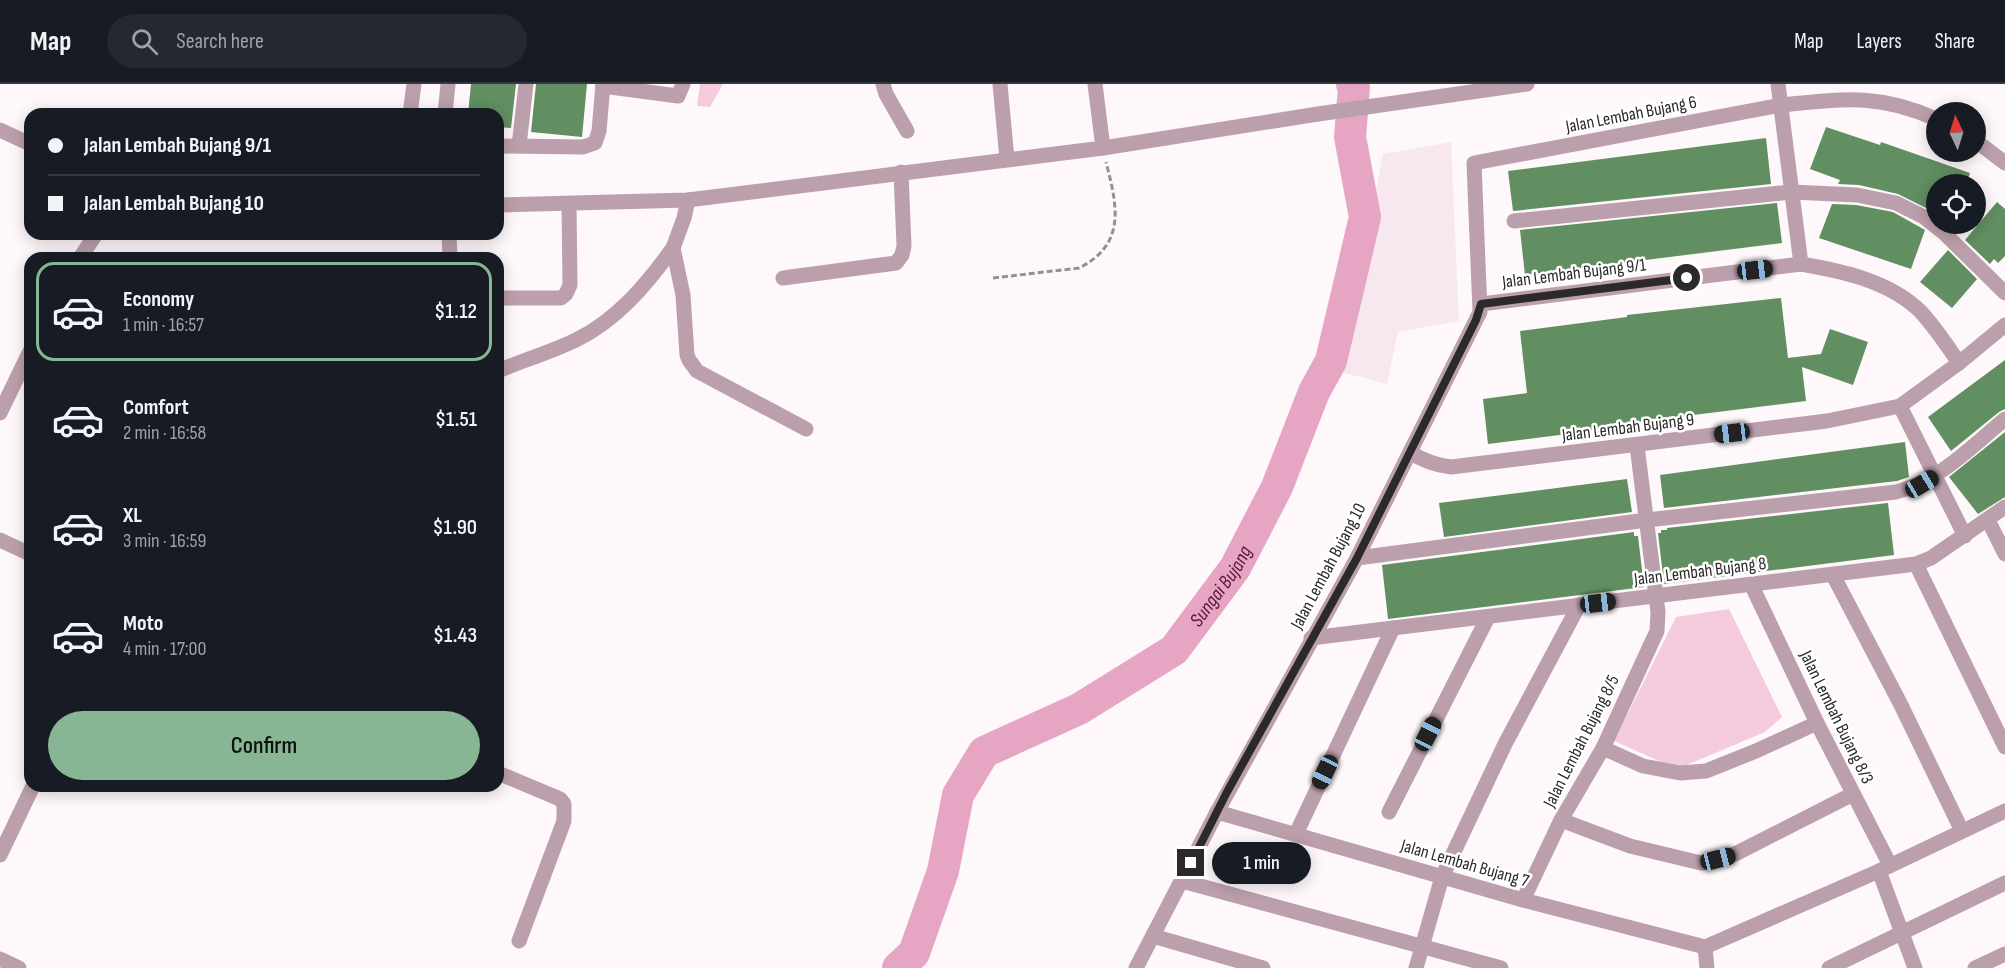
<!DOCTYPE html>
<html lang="en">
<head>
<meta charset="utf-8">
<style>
	body { margin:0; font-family:"Sofia Sans Condensed",sans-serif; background:#242831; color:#f1f3f6; height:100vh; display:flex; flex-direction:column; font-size:22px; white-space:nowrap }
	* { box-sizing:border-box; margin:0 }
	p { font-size:20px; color:#9ea1a6 }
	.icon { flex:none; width:33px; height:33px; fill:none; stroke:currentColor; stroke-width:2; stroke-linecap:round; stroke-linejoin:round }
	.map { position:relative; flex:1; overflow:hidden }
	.panel { position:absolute; left:24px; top:168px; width:480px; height:540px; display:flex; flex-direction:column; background:#171b24; border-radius:18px; box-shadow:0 3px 15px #0003 }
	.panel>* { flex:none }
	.top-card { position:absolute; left:24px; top:24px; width:480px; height:132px; border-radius:18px; box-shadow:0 3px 15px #0003; display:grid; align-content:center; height:132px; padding:0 24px; background:#171b24 }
	.needle { width:39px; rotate:356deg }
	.controls { position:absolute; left:1926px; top:18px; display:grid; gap:12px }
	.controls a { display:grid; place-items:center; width:60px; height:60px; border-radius:50%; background:#171b24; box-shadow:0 3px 15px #0003; font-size:30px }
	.end { position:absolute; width:27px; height:27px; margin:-14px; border:8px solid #2b292a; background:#fff; box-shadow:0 0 0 3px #fff }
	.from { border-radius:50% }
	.bubble { position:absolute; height:42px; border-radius:21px; background:#171b24; box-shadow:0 3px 15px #0003; font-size:20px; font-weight:600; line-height:42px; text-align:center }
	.car { position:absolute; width:18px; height:36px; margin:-18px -9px; border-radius:8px; box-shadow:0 0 4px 2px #0007; background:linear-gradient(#222 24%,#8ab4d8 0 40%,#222 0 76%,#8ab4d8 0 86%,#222 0) }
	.top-card b { display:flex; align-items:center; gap:21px; height:57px; font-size:22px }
	.top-card b+b { border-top:2px solid #363941 }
	.top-card i { width:15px; height:15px; background:#f1f3f6 }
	ul { padding:10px 0 0; list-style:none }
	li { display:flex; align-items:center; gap:18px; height:99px; margin:0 12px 9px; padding:0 12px; border:3px solid transparent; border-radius:18px }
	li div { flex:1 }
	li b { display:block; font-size:22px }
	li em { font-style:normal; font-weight:600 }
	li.current { border-color:#86b693 }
	li>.icon { width:54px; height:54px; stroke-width:1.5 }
	.button { display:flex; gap:12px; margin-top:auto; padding:12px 24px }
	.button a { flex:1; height:69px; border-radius:36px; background:#86b693; color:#111; font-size:24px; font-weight:600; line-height:69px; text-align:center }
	header { display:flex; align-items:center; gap:36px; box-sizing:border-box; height:84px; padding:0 30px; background:#171b24; border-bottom:2px solid #363941 }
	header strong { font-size:28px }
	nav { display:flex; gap:33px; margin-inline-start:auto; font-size:21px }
	.search { width:420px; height:54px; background:#242831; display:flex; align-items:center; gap:15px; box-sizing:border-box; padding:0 21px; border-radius:33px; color:#9ea1a6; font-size:22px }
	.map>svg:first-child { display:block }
</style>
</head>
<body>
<header>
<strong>Map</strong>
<div class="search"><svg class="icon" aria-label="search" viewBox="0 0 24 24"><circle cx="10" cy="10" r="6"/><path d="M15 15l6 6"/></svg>Search here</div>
<nav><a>Map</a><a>Layers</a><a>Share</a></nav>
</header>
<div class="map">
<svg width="2005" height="884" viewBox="0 0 2005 884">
	<rect width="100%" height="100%" fill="#fef8fa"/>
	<!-- built -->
	<path fill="#f6e8ee" d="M1451 58 1459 237 1398 248 1387 300 1341 288 1383 70Z"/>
	<!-- green -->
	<g fill="#f4cbdd">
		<path d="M700 0H723L710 23 697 22Z"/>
		<path d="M1729 525 1782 633 1765 648 1677 685 1614 657 1676 533Z"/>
	</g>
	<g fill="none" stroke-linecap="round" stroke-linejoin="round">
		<!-- river -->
		<path stroke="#e5a5c3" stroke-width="32" id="s1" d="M898 884 914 869 943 787 958 711 984 668 1079 625 1174 566 1235 484 1277 403 1314 308 1331 277 1365 133 1350 53 1354 3 1352 0"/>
	</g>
	<!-- building -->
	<g fill="#618f61">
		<path d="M471 0H516L511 44 498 43V30H468Z"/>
		<path d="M536 0H587L582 53 531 48Z"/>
		<path d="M1826 43 1880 61 1881 58 1970 89 1966 100H1936V126L1933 124 1932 127 1898 110 1859 101 1838 100 1840 96 1810 85Z"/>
		<path d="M1766 54 1771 100 1513 127 1508 87Z"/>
		<path d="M1997 118 2005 125V172L1998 179 1994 175 1990 180 1965 156Z"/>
		<path d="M1777 119 1782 159 1525 191 1520 146Z"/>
		<path d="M1832 120 1856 121 1893 128 1925 146 1911 185 1819 154Z"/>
		<path d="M1948 166 1977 195 1952 224 1920 198Z"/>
		<path d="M1781 214 1788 274 1821 270 1830 245 1868 258 1853 301 1802 283 1806 317 1637 338 1638 341 1488 360 1483 315 1527 309 1520 247 1627 233V231Z"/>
		<path d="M2005 276V325L1999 328 1951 367 1928 333Z"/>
		<path d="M2005 348V413L1978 430 1949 393Z"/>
		<path d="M1905 358 1909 393 1897 397 1664 424 1660 391Z"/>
		<path d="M1627 395 1632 428 1444 453 1439 419Z"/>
		<path d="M1888 419 1894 471 1664 500 1658 449H1661V446H1667V444Z"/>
		<path d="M1634 448V452H1638L1644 503 1388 535 1382 481Z"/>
	</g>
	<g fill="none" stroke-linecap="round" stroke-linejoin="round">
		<!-- path -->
		<path stroke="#959193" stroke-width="3" stroke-dasharray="6 3" stroke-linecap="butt" d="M993 194 1079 184C1127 160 1117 121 1106 78"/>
		<!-- minor -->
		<g stroke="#bc9fac" stroke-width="15">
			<path d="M883 0 886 10 907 47"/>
			<path d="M1000 0 1007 75"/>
			<path d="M1095 0 1103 64"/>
			<path d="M1778 0 1801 180"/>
			<path d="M603 2 678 12 683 0"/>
			<path d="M410 30 414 0"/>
			<path d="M445 30 448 0"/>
			<path d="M0 46 30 60"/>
			<path d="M1976 57 2005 79"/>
			<path d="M498 62 583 63 595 59 599 47 603 0"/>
			<path d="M519 62 526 0"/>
			<path d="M688 116 684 134 673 164 683 211 687 271 689 276 697 287 806 345"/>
			<path d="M498 121 688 116 1103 64 1318 30 1527 0"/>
			<path d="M1514 137 1791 108 1857 111 1896 119 1924 133 1943 148 2005 209"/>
			<path d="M449 150 450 174"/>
			<path d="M80 174 96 150"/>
			<path d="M783 194 896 179 902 171 904 162 901 88"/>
			<path d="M498 214H561L566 210 570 201 569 121"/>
			<path d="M1481 220 1801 180C1842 187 1889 197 1920 227 1935 243 1947 261 1959 279"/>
			<path d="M498 287C524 276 551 268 576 256 617 236 647 200 673 164"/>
			<path d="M1900 322 1965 452"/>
			<path d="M0 329 30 267"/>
			<path d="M1410 368C1423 377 1435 381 1451 383L1827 337 1900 322 1959 279 2005 241"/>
			<path d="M1988 436 2005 470"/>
			<path d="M0 456 30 470"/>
			<path d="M1357 474 1647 436 1896 408C1939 397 1971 363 2005 335"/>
			<path d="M1916 480 2005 663"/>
			<path d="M1833 491 1901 621 1962 747"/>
			<path d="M1751 500 1817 639 1890 781"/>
			<path d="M1311 554 1916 480 1931 474 2005 423"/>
			<path d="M1603 664 1643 682 1680 689 1706 687 1756 667 1817 639"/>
			<path d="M498 689 560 715 564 720V737L519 857"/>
			<path d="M1217 728 1523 816 1705 863 1879 787 2005 727"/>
			<path d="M1389 728 1488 533"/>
			<path d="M1561 736 1630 762 1701 779 1735 770 1853 710"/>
			<path d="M1296 750 1393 544"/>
			<path d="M0 771 33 702"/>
			<path d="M1879 787 1915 884"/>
			<path d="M1182 797 1501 884"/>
			<path d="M1523 816 1561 736 1603 664 1657 547 1658 528 1637 362"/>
			<path d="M1153 852 1263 884"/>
			<path d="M1705 863 1707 884"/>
			<path d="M0 875 19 884"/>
			<path d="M1136 884 1217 728 1357 474 1480 228 1474 79 1781 21C1842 15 1878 9 1936 35"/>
			<path d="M1416 884 1442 793 1505 660 1579 521"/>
			<path d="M1829 884 2005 799"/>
			<path d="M1975 884 2005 870"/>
		</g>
	</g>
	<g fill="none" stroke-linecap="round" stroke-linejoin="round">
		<!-- route -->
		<path stroke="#2b292a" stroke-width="8" d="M1191 779 1227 708 1357 474 1476 236 1481 220 1687 194"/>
	</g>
	<g text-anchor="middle" stroke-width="5" stroke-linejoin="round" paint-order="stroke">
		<!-- street labels -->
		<g font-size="18" fill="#2b292a" stroke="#fff">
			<text transform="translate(1631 30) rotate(-11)" y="6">Jalan Lembah Bujang 6</text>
			<text transform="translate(1574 189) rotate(-7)" y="6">Jalan Lembah Bujang 9/1</text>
			<text transform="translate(1628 343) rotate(-7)" y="6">Jalan Lembah Bujang 9</text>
			<text transform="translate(1328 482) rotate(-62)" y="6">Jalan Lembah Bujang 10</text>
			<text transform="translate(1700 487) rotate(-7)" y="6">Jalan Lembah Bujang 8</text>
			<text transform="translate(1837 633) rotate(64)" y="6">Jalan Lembah Bujang 8/3</text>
			<text transform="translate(1581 657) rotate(-63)" y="6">Jalan Lembah Bujang 8/5</text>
			<text transform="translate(1465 779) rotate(16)" y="6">Jalan Lembah Bujang 7</text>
		</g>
		<!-- water labels -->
		<g font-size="20" font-style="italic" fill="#5d133d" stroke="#fff">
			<text dy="7" stroke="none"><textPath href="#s1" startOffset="532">Sungai Bujang</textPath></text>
		</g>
	</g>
</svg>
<div class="controls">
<a><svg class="needle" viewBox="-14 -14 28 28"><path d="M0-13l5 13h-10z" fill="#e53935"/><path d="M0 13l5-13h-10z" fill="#9ea1a6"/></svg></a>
<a><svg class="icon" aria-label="locate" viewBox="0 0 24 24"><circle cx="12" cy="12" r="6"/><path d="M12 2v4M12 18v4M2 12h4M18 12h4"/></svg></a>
</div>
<i class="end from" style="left:1687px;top:194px"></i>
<i class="end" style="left:1191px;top:779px"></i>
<div class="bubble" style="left:1212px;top:758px;width:99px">1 min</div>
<i class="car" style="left:1755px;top:186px;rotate:83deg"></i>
<i class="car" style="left:1732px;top:349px;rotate:263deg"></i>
<i class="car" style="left:1922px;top:400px;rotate:59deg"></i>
<i class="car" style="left:1598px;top:519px;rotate:83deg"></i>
<i class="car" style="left:1428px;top:650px;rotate:27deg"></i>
<i class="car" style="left:1325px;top:688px;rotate:205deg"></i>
<i class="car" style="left:1718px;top:775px;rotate:76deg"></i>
<div class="top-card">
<b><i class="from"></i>Jalan Lembah Bujang 9/1</b>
<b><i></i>Jalan Lembah Bujang 10</b>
</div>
<section class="panel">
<ul>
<li class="current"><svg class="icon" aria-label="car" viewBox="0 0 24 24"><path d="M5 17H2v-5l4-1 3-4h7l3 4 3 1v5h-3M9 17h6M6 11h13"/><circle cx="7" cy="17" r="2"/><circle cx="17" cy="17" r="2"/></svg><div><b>Economy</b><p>1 min · 16:57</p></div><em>$1.12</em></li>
<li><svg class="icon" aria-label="car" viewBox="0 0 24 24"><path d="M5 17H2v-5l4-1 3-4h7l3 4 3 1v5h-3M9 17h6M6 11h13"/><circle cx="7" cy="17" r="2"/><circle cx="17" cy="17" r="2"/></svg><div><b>Comfort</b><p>2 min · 16:58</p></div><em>$1.51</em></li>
<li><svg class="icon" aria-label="car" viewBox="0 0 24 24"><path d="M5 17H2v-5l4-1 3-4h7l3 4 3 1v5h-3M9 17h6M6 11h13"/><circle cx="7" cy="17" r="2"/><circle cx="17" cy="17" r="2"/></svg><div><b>XL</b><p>3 min · 16:59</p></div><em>$1.90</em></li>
<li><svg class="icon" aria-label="car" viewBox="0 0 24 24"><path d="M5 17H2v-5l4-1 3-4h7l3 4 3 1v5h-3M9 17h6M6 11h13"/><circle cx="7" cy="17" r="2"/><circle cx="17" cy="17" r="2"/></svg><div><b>Moto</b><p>4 min · 17:00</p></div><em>$1.43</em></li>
</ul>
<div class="button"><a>Confirm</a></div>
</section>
</div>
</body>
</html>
